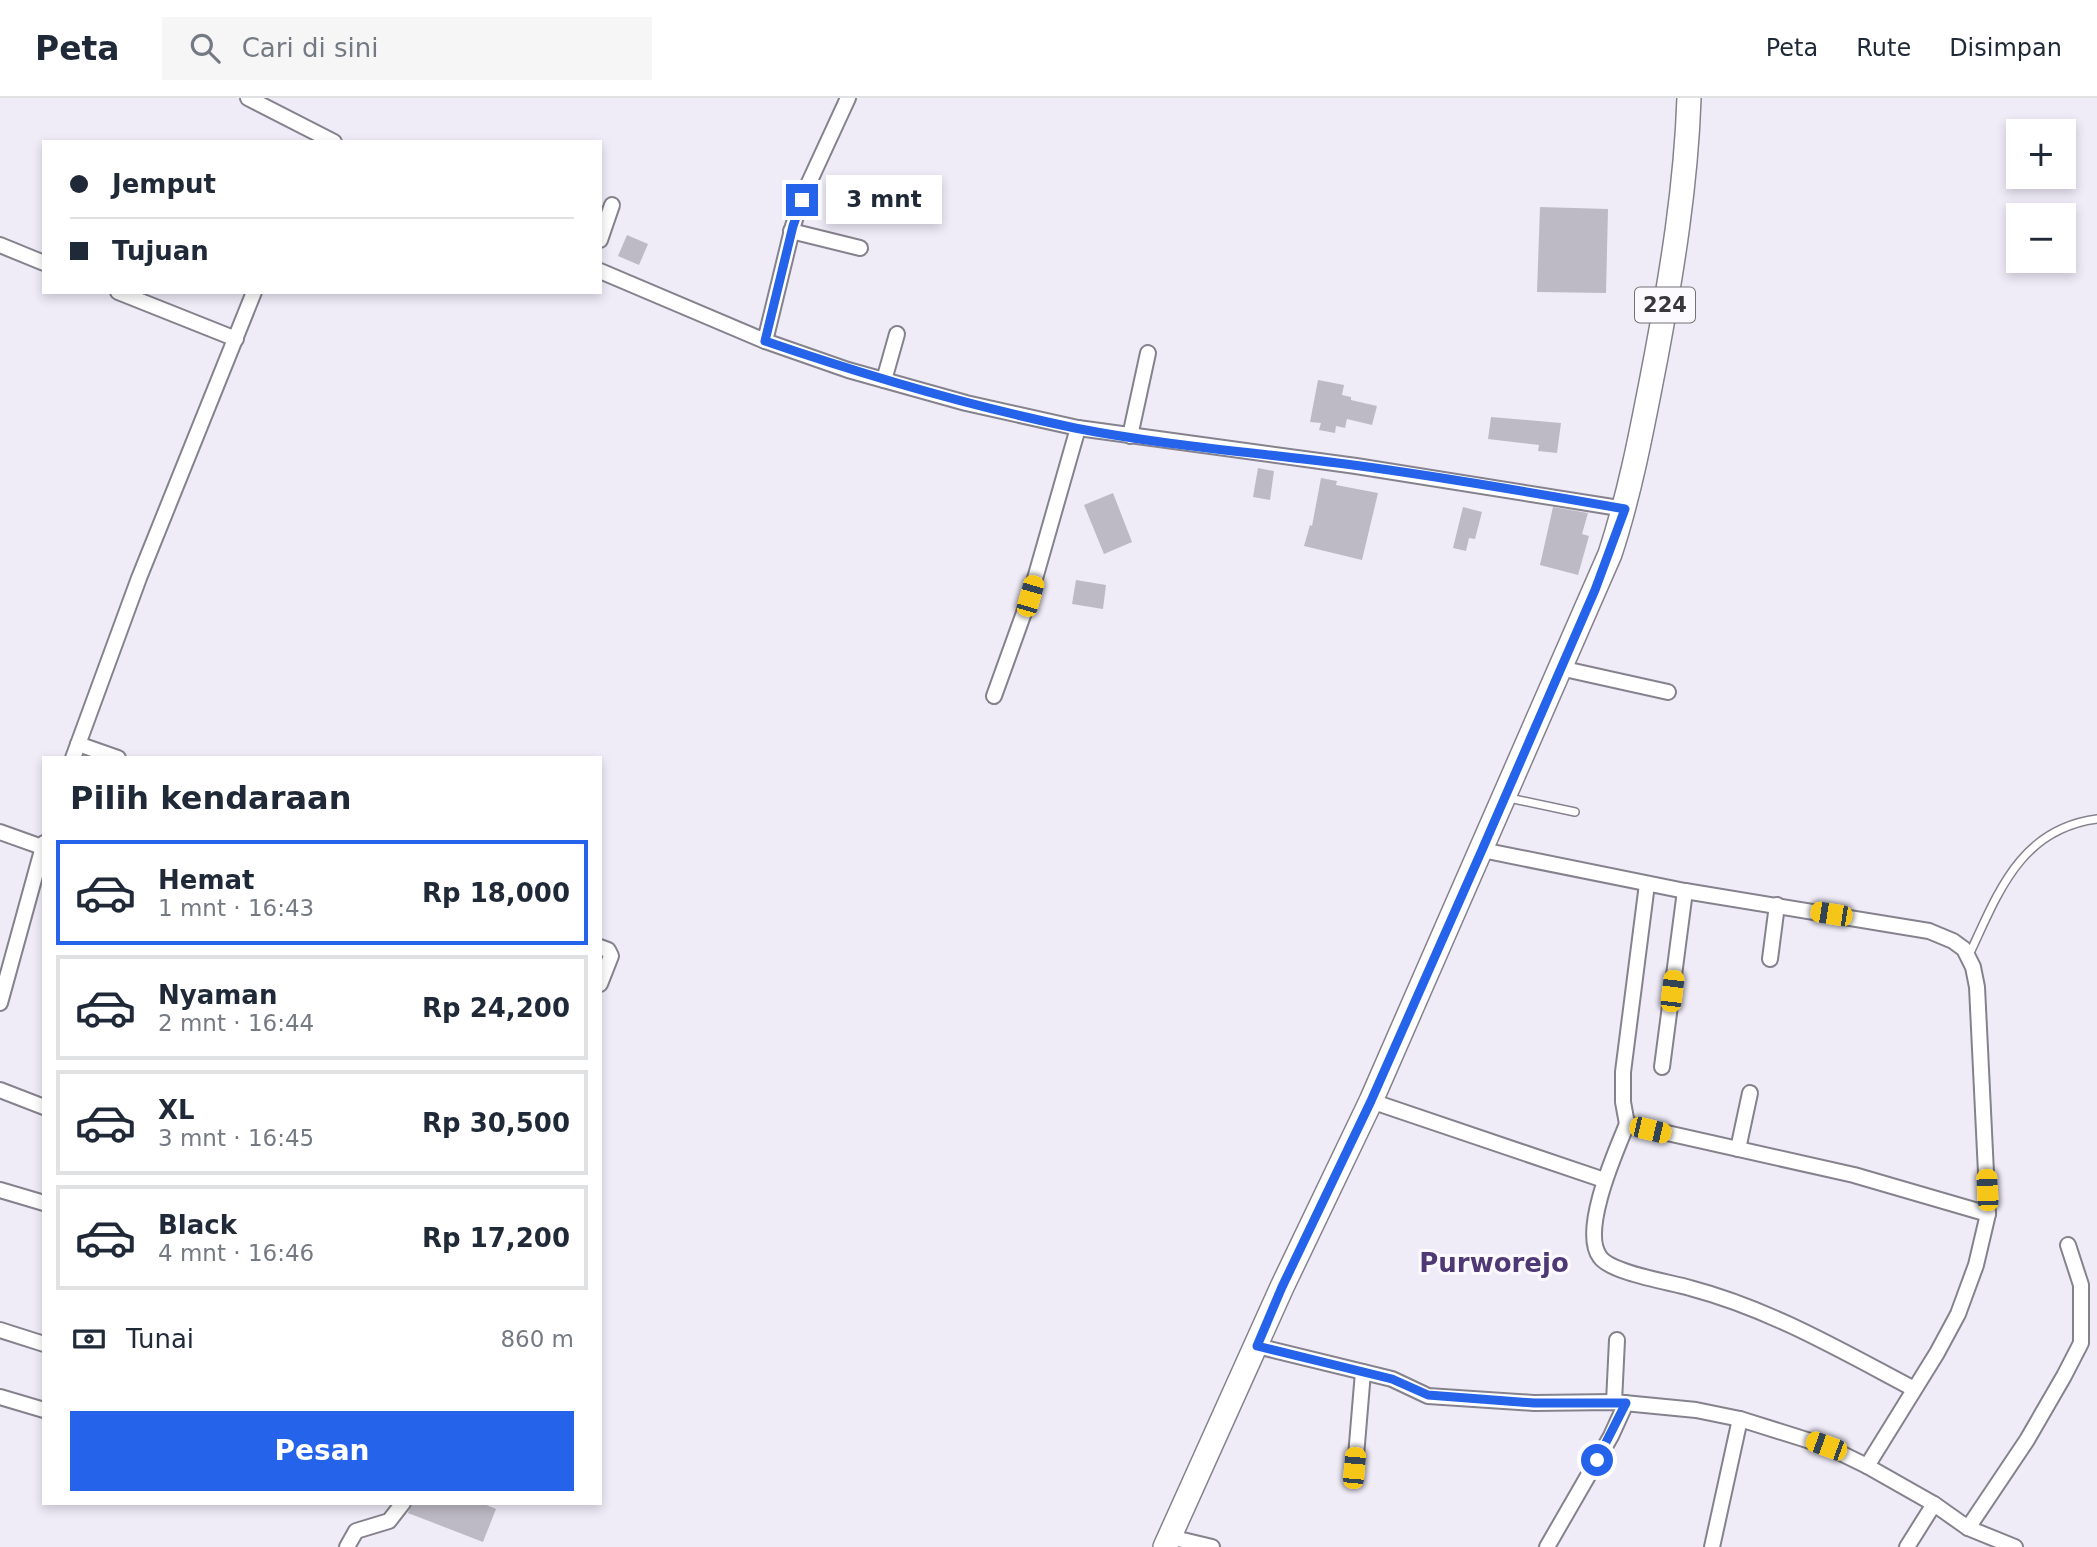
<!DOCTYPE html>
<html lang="id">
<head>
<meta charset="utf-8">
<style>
	body { margin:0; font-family:"DejaVu Sans",sans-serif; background:#f6f6f7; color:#1f2937; height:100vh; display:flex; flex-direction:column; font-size:26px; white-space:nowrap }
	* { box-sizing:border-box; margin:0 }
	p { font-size:23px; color:#747a83 }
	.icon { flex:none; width:38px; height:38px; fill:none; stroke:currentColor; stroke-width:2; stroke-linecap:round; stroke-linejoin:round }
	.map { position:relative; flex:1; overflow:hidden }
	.drawer { position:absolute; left:42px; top:658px; width:560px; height:749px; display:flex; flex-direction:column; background:#fff; border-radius:0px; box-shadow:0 4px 10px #0003 }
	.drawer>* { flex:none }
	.top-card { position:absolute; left:42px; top:42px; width:560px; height:154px; border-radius:0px; box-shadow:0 4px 10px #0003; display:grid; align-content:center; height:154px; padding:0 28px; background:#fff }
	.controls { position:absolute; left:2006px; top:21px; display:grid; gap:14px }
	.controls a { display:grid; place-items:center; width:70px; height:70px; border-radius:0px; background:#fff; box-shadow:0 4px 10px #0003; font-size:35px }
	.end { position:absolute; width:32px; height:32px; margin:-16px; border:9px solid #2563eb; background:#fff; box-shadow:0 0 0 4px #fff }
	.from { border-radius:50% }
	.bubble { position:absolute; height:49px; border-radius:0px; background:#fff; box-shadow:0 4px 10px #0003; font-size:23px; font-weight:700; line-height:49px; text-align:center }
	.car { position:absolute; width:21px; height:42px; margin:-21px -10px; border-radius:9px; box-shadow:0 0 5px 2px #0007; background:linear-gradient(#f5c518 24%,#345 0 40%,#f5c518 0 76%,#345 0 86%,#f5c518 0) }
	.top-card b { display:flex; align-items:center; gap:24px; height:66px; font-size:26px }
	.top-card b+b { border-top:2px solid #e0e1e3 }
	.top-card i { width:18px; height:18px; background:#1f2937 }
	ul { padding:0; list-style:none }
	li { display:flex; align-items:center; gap:21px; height:105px; margin:0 14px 10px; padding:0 14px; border:4px solid #e0e1e3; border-radius:0px }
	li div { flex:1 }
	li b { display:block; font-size:26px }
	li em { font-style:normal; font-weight:700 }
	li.active { border-color:#2563eb }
	li>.icon { width:63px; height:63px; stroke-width:1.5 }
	h2 { padding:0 28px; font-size:32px; line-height:84px }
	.pay { display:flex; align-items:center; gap:18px; height:77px; padding:0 28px; font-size:26px }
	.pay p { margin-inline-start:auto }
	.action { display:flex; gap:14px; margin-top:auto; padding:14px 28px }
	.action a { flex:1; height:80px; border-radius:0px; background:#2563eb; color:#fff; font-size:28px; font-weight:700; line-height:80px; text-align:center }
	header { display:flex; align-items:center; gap:42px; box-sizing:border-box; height:98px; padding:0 35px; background:#fff; border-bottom:2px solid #e0e1e3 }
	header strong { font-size:33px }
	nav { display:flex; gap:38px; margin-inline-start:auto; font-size:24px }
	.search { width:490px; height:63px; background:#f6f6f7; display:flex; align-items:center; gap:18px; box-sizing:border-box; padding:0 24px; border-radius:0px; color:#747a83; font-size:26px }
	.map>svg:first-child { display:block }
</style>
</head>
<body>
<header>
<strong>Peta</strong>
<div class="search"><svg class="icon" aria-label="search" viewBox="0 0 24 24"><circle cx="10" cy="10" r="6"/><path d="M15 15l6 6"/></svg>Cari di sini</div>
<nav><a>Peta</a><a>Rute</a><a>Disimpan</a></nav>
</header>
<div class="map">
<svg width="2097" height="1449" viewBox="0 0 2097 1449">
	<rect width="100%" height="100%" fill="#efecf8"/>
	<!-- building -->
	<g fill="#bdbac5">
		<path d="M1540 109 1608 111 1606 195 1537 194Z"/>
		<path d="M627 137 648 146 639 167 618 158Z"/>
		<path d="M1318 282 1344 287 1342 297 1351 299V302L1377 308 1372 327 1347 321 1345 330 1336 328 1335 335 1319 332 1321 325 1310 324Z"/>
		<path d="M1491 319 1561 325 1557 355 1538 353 1539 347 1488 341Z"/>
		<path d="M1258 370 1274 373 1270 402 1253 399Z"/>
		<path d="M1321 380 1337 383 1336 387 1378 395 1362 462 1304 448 1310 427 1312 428Z"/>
		<path d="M1113 395 1132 444 1104 456 1084 407Z"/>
		<path d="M1463 409 1482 414 1475 441 1469 440 1466 453 1453 450Z"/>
		<path d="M1553 409 1588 415 1582 436 1589 438 1578 477 1540 467Z"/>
		<path d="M1076 482 1106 487 1103 511 1072 506Z"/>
		<path d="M412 1405H482L496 1411 483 1444 408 1415Z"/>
	</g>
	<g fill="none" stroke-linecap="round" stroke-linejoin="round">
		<defs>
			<g id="service">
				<path d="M1509 700 1575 714"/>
				<path d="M1969 857C1998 795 2020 731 2097 721"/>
			</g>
			<g id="minor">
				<path d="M248 0 334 44"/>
				<path d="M791 133 860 150"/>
				<path d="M600 142 612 107"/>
				<path d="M0 147 44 165"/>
				<path d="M600 173 765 243 848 272 966 305 1078 330 1356 368 1625 411"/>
				<path d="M118 194 236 241"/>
				<path d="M765 243 793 128 801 102 848 0"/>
				<path d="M884 282 897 236"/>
				<path d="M1130 338 1148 255"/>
				<path d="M1560 570 1668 594"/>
				<path d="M994 598 1030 498 1078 330"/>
				<path d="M78 646 118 660"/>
				<path d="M73 660 139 480 254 194"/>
				<path d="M0 734 42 749"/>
				<path d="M1482 752 1685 793 1929 833 1953 843 1964 851 1973 869 1977 889 1988 1116 1976 1167 1958 1216 1937 1255 1867 1368"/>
				<path d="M600 849 608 852 611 858 600 886"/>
				<path d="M1770 861 1777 807"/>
				<path d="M0 905 44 745"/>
				<path d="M1662 969 1685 793"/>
				<path d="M0 992 44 1009"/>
				<path d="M1371 1003 1604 1082"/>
				<path d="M1627 1026 1623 1004V974L1647 786"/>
				<path d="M1738 1051 1750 995"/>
				<path d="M0 1092 44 1105"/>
				<path d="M0 1232 44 1246"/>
				<path d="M1257 1248 1392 1281 1428 1298 1534 1305 1614 1304 1696 1312 1740 1321"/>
				<path d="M1914 1291C1842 1253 1770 1211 1690 1190 1670 1184 1611 1175 1600 1159 1580 1133 1616 1053 1627 1026L1854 1077 1988 1116"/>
				<path d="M0 1299 44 1312"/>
				<path d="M1614 1304 1617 1242"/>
				<path d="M1355 1370 1363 1274"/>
				<path d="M1968 1430 2027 1342 2064 1278 2081 1245V1187L2068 1147"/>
				<path d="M1170 1439 1212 1449"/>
				<path d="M347 1449 356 1433 389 1423 403 1405"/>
				<path d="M1547 1449 1611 1338 1626 1305"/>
				<path d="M1712 1449 1740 1321 1826 1348 1867 1368 1934 1406 1968 1430 2015 1449"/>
				<path d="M1907 1449 1934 1406"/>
			</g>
			<path id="primary" d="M1165 1449 1282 1189 1371 1003 1610 456C1631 392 1643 326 1656 259 1672 173 1686 88 1689 0"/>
		</defs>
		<!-- service casing -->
		<use href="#service" stroke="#85828d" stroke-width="10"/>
		<!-- minor casing -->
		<use href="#minor" stroke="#85828d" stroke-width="18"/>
		<!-- primary casing -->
		<use href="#primary" stroke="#85828d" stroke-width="26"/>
		<!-- service -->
		<use href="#service" stroke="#fff" stroke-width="7"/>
		<!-- minor -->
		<use href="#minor" stroke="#fff" stroke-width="14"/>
		<!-- primary -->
		<use href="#primary" stroke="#fff" stroke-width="23"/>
	</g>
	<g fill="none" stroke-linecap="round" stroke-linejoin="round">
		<!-- route -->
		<path stroke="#2563eb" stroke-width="9" d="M802 102 793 128 765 243C867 278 970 308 1075 330 1167 348 1261 355 1353 367 1444 379 1535 395 1625 411L1595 492 1482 752 1371 1003 1282 1189 1257 1248 1392 1281 1428 1297 1534 1305H1626L1597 1362"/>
	</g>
	<g text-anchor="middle" stroke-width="6" stroke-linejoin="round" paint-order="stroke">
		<!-- shield labels -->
		<rect fill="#fcfaff" stroke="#737276" stroke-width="2" x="1635" y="189.5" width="60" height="35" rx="5"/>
		<g font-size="21" font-weight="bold" fill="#38373b">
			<text x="1665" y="214">224</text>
		</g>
		<!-- quarter labels -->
		<g font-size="26" font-weight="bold" fill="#4f3975" stroke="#fcfaff">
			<text x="1494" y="1174">Purworejo</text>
		</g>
	</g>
</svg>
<div class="controls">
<a>+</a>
<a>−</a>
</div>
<i class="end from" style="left:1597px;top:1362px"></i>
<i class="end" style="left:802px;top:102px"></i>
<div class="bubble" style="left:826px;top:77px;width:116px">3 mnt</div>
<i class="car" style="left:1030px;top:498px;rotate:16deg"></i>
<i class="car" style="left:1831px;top:816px;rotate:279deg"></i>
<i class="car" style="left:1672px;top:893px;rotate:7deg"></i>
<i class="car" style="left:1650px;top:1032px;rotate:103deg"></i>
<i class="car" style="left:1987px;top:1092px;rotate:357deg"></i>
<i class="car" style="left:1826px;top:1348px;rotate:290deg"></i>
<i class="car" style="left:1354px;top:1370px;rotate:5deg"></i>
<div class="top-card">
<b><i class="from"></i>Jemput</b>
<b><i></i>Tujuan</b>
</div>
<section class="drawer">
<h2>Pilih kendaraan</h2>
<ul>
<li class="active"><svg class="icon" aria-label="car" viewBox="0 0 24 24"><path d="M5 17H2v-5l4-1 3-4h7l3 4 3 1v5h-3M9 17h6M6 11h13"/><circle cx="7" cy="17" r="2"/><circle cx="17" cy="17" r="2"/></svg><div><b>Hemat</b><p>1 mnt · 16:43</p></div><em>Rp 18,000</em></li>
<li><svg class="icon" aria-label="car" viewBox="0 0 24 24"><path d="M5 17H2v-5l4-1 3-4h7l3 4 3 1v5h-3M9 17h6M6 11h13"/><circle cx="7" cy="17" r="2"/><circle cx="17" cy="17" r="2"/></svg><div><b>Nyaman</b><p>2 mnt · 16:44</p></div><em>Rp 24,200</em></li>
<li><svg class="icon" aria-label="car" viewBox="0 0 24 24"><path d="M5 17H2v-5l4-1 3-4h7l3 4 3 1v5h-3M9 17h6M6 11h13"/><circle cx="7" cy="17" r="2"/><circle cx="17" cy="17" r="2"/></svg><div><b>XL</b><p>3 mnt · 16:45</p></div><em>Rp 30,500</em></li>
<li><svg class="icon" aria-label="car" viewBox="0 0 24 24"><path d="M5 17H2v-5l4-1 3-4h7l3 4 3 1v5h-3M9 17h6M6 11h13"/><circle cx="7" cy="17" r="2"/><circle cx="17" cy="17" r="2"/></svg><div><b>Black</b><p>4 mnt · 16:46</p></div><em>Rp 17,200</em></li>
</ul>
<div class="pay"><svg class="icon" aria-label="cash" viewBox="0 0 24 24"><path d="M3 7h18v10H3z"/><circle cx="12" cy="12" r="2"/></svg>Tunai<p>860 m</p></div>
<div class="action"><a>Pesan</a></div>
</section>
</div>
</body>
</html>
